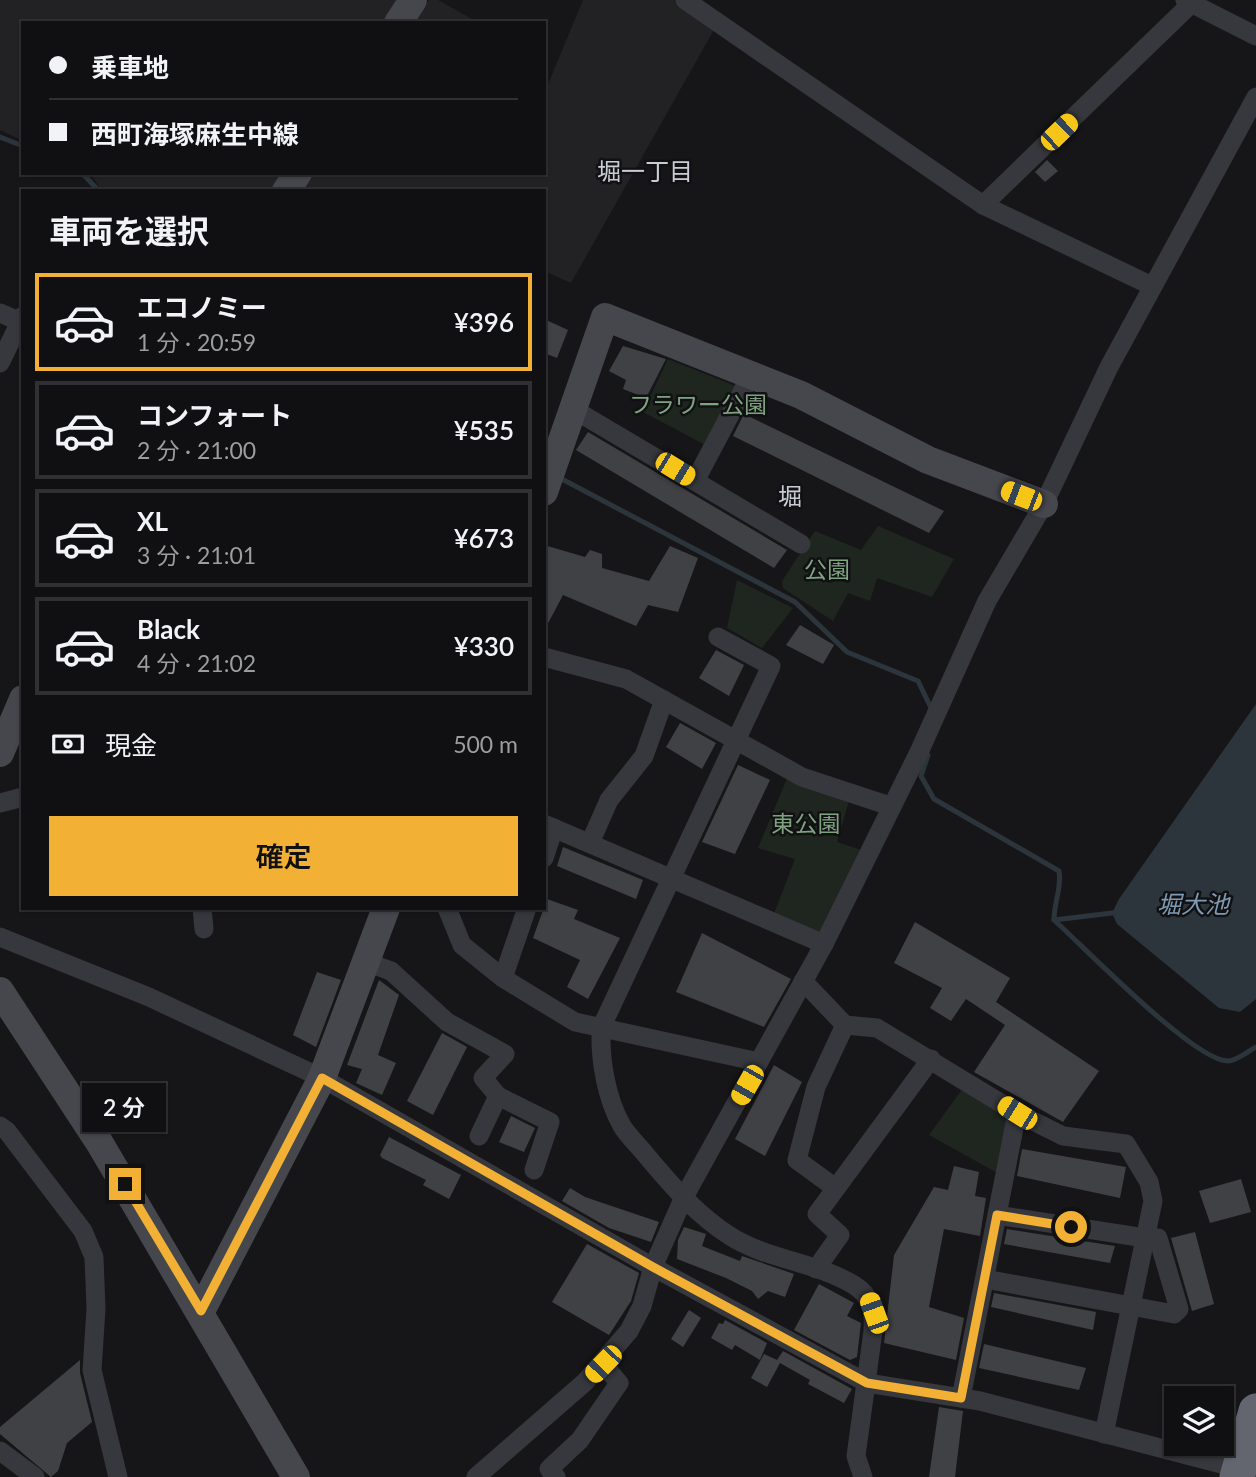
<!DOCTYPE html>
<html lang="ja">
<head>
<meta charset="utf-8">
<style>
	body { margin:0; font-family:Lato,"Noto Sans JP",sans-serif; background:#1e1e20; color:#f1f3f6; height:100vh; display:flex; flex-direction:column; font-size:26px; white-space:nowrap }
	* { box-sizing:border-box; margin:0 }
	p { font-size:23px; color:#9c9d9f }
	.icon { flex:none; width:38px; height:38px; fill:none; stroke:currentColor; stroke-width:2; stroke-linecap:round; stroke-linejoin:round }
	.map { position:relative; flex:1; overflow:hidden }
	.drawer { position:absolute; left:21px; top:189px; width:525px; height:721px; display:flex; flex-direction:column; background:#101012; border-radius:0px; box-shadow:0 2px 5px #0004,0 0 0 2px #303032 }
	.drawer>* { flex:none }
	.banner { position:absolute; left:21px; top:21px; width:525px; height:154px; border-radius:0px; box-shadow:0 2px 5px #0004,0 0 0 2px #303032; display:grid; align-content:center; height:154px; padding:0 28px; background:#101012 }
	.controls { position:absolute; left:1164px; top:1386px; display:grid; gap:14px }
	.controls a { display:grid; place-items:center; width:70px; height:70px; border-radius:0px; background:#101012; box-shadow:0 2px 5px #0004,0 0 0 2px #303032; font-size:35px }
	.end { position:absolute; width:32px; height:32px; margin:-16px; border:9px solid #f2b134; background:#111; box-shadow:0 0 0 4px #111 }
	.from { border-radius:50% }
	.bubble { position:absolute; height:49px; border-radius:0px; background:#101012; box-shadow:0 2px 5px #0004,0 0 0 2px #303032; font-size:23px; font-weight:600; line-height:49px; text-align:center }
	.car { position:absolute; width:21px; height:42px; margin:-21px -10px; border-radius:9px; box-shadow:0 0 5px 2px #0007; background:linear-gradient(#f5c518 24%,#345 0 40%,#f5c518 0 76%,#345 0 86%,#f5c518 0) }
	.banner b { display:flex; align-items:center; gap:24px; height:66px; font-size:26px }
	.banner b+b { border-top:2px solid #303032 }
	.banner i { width:18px; height:18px; background:#f1f3f6 }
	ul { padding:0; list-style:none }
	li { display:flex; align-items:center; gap:21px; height:98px; margin:0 14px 10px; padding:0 14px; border:4px solid #303032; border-radius:0px }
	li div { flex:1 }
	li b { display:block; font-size:26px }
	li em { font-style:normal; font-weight:600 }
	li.current { border-color:#f2b134 }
	li>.icon { width:63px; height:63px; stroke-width:1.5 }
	h2 { padding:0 28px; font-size:32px; line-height:84px }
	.pay { display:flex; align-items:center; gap:18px; height:77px; padding:0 28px; font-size:26px }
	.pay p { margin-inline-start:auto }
	.primary-button { display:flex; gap:14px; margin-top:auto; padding:14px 28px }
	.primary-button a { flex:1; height:80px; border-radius:0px; background:#f2b134; color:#111; font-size:28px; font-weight:600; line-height:80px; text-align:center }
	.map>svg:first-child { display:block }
</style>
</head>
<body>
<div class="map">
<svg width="1256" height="1477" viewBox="0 0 1256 1477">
	<rect width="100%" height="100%" fill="#161618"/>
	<!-- built -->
	<g fill="#222225">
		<path d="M0 0H399L384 23H23V141L0 130Z"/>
		<path d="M429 0H438L479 23H414Z"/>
		<path d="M583 0H674L715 28 571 283 544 271V191H301L313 173H544V94Z"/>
		<path d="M90 173H284L273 191H102Z"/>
	</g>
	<!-- green -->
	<g fill="#1e261f">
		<path d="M668 359 743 389 711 448 643 412Z"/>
		<path d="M878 526 954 559 932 597 877 578 870 601 848 593 833 621 783 588 782 581 815 531 861 550Z"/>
		<path d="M737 580 793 608 762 648 727 628Z"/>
		<path d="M790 771 851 794 837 842 868 852 824 944 770 924 795 859 758 848Z"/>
		<path d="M966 1084 1016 1113 1001 1175 929 1135Z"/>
	</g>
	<!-- water -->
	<path fill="#2c353c" d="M1256 704V999L1240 1012 1219 1008 1117 924 1112 913 1119 899Z"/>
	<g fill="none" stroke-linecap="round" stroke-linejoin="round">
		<!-- stream -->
		<g stroke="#2c353c" stroke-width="5">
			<path d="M0 137 23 146"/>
			<path d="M82 173 99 191"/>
			<path d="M558 477 795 602 847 652 918 681 932 710"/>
			<path d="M928 755 921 776 934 799 1059 871C1062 888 1054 902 1054 920L1112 913"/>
			<path d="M1054 920C1083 946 1195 1062 1228 1061 1237 1061 1248 1051 1256 1047"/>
		</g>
	</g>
	<!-- building -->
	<g fill="#404145">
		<path d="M1047 160 1058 171 1045 182 1035 172Z"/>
		<path d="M544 319 568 330 557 358 544 353Z"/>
		<path d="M623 346 666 359 646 398 623 389 626 380 609 371Z"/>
		<path d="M744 414 944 511 929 533 733 436Z"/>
		<path d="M588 432 787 550 774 568 576 450Z"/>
		<path d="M544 545 585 557 590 550 602 554V568L649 581 670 546 698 558 678 612 648 605 636 626 563 595 544 631Z"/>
		<path d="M800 625 834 645 823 664 786 645Z"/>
		<path d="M716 650 744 665 729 696 699 678Z"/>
		<path d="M680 723 716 743 702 769 666 747Z"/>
		<path d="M738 765 770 780 735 854 702 842Z"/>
		<path d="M563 847 643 880 636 899 557 866Z"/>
		<path d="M547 899 578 910 574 919 620 938 588 999 567 987 580 960 533 938Z"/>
		<path d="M915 922 1010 978 996 1002 1099 1071 1063 1122 974 1072 1005 1025 966 999 951 1021 930 1008 942 988 894 963Z"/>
		<path d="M702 933 791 979 764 1027 676 992Z"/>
		<path d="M317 972 341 980 316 1047 293 1035Z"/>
		<path d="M379 980 399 995 378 1055 396 1063 382 1095 356 1083 362 1069 347 1065Z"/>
		<path d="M442 1033 467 1047 433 1115 407 1101Z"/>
		<path d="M774 1065 802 1082 765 1156 735 1139Z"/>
		<path d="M511 1116 535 1128 524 1152 499 1142Z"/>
		<path d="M389 1137 461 1175 449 1199 423 1185 426 1180 382 1158 380 1155Z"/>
		<path d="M1022 1149 1126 1167 1120 1198 1017 1176Z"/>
		<path d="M954 1166 979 1172 975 1196 986 1198 980 1236 944 1229 929 1307 964 1318 956 1360 884 1343 894 1255 934 1187 948 1190Z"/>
		<path d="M1241 1179 1251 1212 1210 1223 1199 1191Z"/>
		<path d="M570 1188 585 1197 659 1222 651 1242 609 1228 562 1201Z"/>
		<path d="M684 1227 706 1234 702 1246 740 1261 742 1256 794 1274 785 1297 768 1291 758 1299 752 1291 726 1278 677 1259 678 1240Z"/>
		<path d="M1007 1229 1115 1246 1110 1263 1004 1244Z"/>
		<path d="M1195 1232 1214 1304 1192 1311 1171 1238Z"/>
		<path d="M587 1244 639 1273 631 1301 609 1335 552 1302Z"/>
		<path d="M819 1284 854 1303 847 1316 861 1323 857 1357 850 1360 794 1330Z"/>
		<path d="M994 1293 1096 1312 1093 1330 991 1307Z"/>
		<path d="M689 1310 701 1318 683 1347 671 1339Z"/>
		<path d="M725 1320 767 1343 760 1360 735 1345 732 1350 711 1338 719 1323 723 1324Z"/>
		<path d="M984 1344 1086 1368 1079 1390 979 1368Z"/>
		<path d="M783 1351 852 1389 844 1403 808 1384 810 1380 780 1363 767 1387 751 1378 764 1354 777 1360Z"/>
		<path d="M80 1360V1373L92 1422 67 1443 58 1471 51 1477 0 1434V1427Z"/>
		<path d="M939 1407 963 1411 955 1477H929Z"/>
	</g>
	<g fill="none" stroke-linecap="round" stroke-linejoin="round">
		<!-- street -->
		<g stroke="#37383d" stroke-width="19">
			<path d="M685 0 983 205 1152 286"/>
			<path d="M1185 0 1256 36"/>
			<path d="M983 205 1195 0"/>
			<path d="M0 313 23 323"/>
			<path d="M0 363 23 316"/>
			<path d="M573 409 801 544"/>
			<path d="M695 481 751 375"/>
			<path d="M718 637 771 666 601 1028C600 1060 606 1098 622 1126 628 1136 639 1146 646 1155 671 1185 697 1215 730 1236 768 1260 816 1262 854 1285 872 1296 874 1312 873 1331L856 1456 863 1477"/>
			<path d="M544 657 626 679 802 777 890 806"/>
			<path d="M0 803 23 797"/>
			<path d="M544 824 824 944"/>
			<path d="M590 843 609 800 644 756 664 700"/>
			<path d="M544 858 554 828"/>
			<path d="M202 908 204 929"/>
			<path d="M447 908 462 945 503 978 575 1022 759 1062"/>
			<path d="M0 937 149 997 322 1078 653 1267 867 1383 980 1401 1248 1471"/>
			<path d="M366 962 391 971 447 1022 505 1054 483 1078 498 1096 550 1122 534 1170"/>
			<path d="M503 978 527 908"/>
			<path d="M803 981 845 1025 877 1028 1017 1113 1063 1136 1126 1144 1149 1182 1153 1201 1104 1434"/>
			<path d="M0 1126 7 1131 83 1231 94 1257 96 1309 92 1370 118 1477"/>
			<path d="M479 1136 498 1096"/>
			<path d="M834 1187 797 1160 816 1087 845 1025"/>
			<path d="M816 1269 840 1235 817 1214 931 1059"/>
			<path d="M985 1279 1174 1314 1179 1309 1158 1238H1145L997 1215"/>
			<path d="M961 1398 1017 1113"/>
			<path d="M0 1451 35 1477"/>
			<path d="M476 1477 585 1382 629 1331 642 1306 653 1267 683 1199 824 944 920 750 987 601 1044 504 1109 367 1256 97"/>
			<path d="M556 1477 549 1469 580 1440 619 1383 603 1364"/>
		</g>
		<!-- secondary -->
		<g stroke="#45474d" stroke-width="28">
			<path d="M398 23 413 0"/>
			<path d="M286 191 298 173"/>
			<path d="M544 492 605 317 801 395 928 460 1044 504"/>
			<path d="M0 753 23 699"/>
			<path d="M0 991 99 1142 296 1477"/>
			<path d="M201 1311 322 1078 386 908"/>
		</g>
		<!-- highway -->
		<path stroke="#63666e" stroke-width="35" d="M1237 1477 1256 1411"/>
	</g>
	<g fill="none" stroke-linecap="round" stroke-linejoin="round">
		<!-- route -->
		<path stroke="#f2b134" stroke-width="9" d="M125 1184 201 1311 322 1078 653 1267 867 1383 961 1398 997 1215 1071 1227"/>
	</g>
	<g text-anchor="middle" stroke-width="5" stroke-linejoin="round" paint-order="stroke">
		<!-- park labels -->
		<g font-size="23" fill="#7fa381" stroke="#111113">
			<text x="698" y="413">フラワー公園</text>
			<text x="827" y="578">公園</text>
			<text x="806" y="832">東公園</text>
		</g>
		<!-- neighbourhood labels -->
		<g font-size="24" fill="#c9ccd4" stroke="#111113">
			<text x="645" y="180">堀一丁目</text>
			<text x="790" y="505">堀</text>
		</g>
		<!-- water labels -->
		<g font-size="24" font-style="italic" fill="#7f9bb3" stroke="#111113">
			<text x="1193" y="913">堀大池</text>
		</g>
	</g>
</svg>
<div class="controls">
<a><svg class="icon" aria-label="layers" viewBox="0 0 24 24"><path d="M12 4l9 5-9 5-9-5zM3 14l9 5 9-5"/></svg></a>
</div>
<i class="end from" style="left:1071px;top:1227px"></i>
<i class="end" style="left:125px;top:1184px"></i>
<div class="bubble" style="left:82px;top:1083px;width:84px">2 分</div>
<i class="car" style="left:1059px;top:132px;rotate:46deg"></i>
<i class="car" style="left:675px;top:469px;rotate:121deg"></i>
<i class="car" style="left:1021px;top:496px;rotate:291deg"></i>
<i class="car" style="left:747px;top:1085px;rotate:210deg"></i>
<i class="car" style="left:1017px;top:1113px;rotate:302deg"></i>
<i class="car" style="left:874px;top:1313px;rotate:340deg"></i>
<i class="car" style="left:603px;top:1364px;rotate:224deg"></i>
<div class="banner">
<b><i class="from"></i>乗車地</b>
<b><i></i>西町海塚麻生中線</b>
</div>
<section class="drawer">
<h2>車両を選択</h2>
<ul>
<li class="current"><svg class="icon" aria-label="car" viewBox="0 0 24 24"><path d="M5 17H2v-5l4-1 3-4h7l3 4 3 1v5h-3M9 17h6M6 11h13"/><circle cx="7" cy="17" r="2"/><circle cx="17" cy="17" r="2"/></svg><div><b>エコノミー</b><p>1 分 · 20:59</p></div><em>¥396</em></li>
<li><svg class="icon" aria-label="car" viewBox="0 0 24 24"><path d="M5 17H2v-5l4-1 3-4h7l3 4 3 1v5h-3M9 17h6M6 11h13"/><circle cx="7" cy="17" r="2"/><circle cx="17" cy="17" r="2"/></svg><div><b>コンフォート</b><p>2 分 · 21:00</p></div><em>¥535</em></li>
<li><svg class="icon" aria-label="car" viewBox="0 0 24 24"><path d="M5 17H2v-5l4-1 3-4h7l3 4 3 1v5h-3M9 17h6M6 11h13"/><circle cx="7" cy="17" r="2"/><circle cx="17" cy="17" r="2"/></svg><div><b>XL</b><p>3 分 · 21:01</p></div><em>¥673</em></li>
<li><svg class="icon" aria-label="car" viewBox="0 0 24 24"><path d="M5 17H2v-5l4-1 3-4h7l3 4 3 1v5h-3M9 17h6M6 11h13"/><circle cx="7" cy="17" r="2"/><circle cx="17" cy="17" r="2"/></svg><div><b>Black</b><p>4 分 · 21:02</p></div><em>¥330</em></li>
</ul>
<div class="pay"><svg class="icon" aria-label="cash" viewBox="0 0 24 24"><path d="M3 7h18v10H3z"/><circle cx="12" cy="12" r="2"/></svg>現金<p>500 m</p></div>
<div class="primary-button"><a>確定</a></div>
</section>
</div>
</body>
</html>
